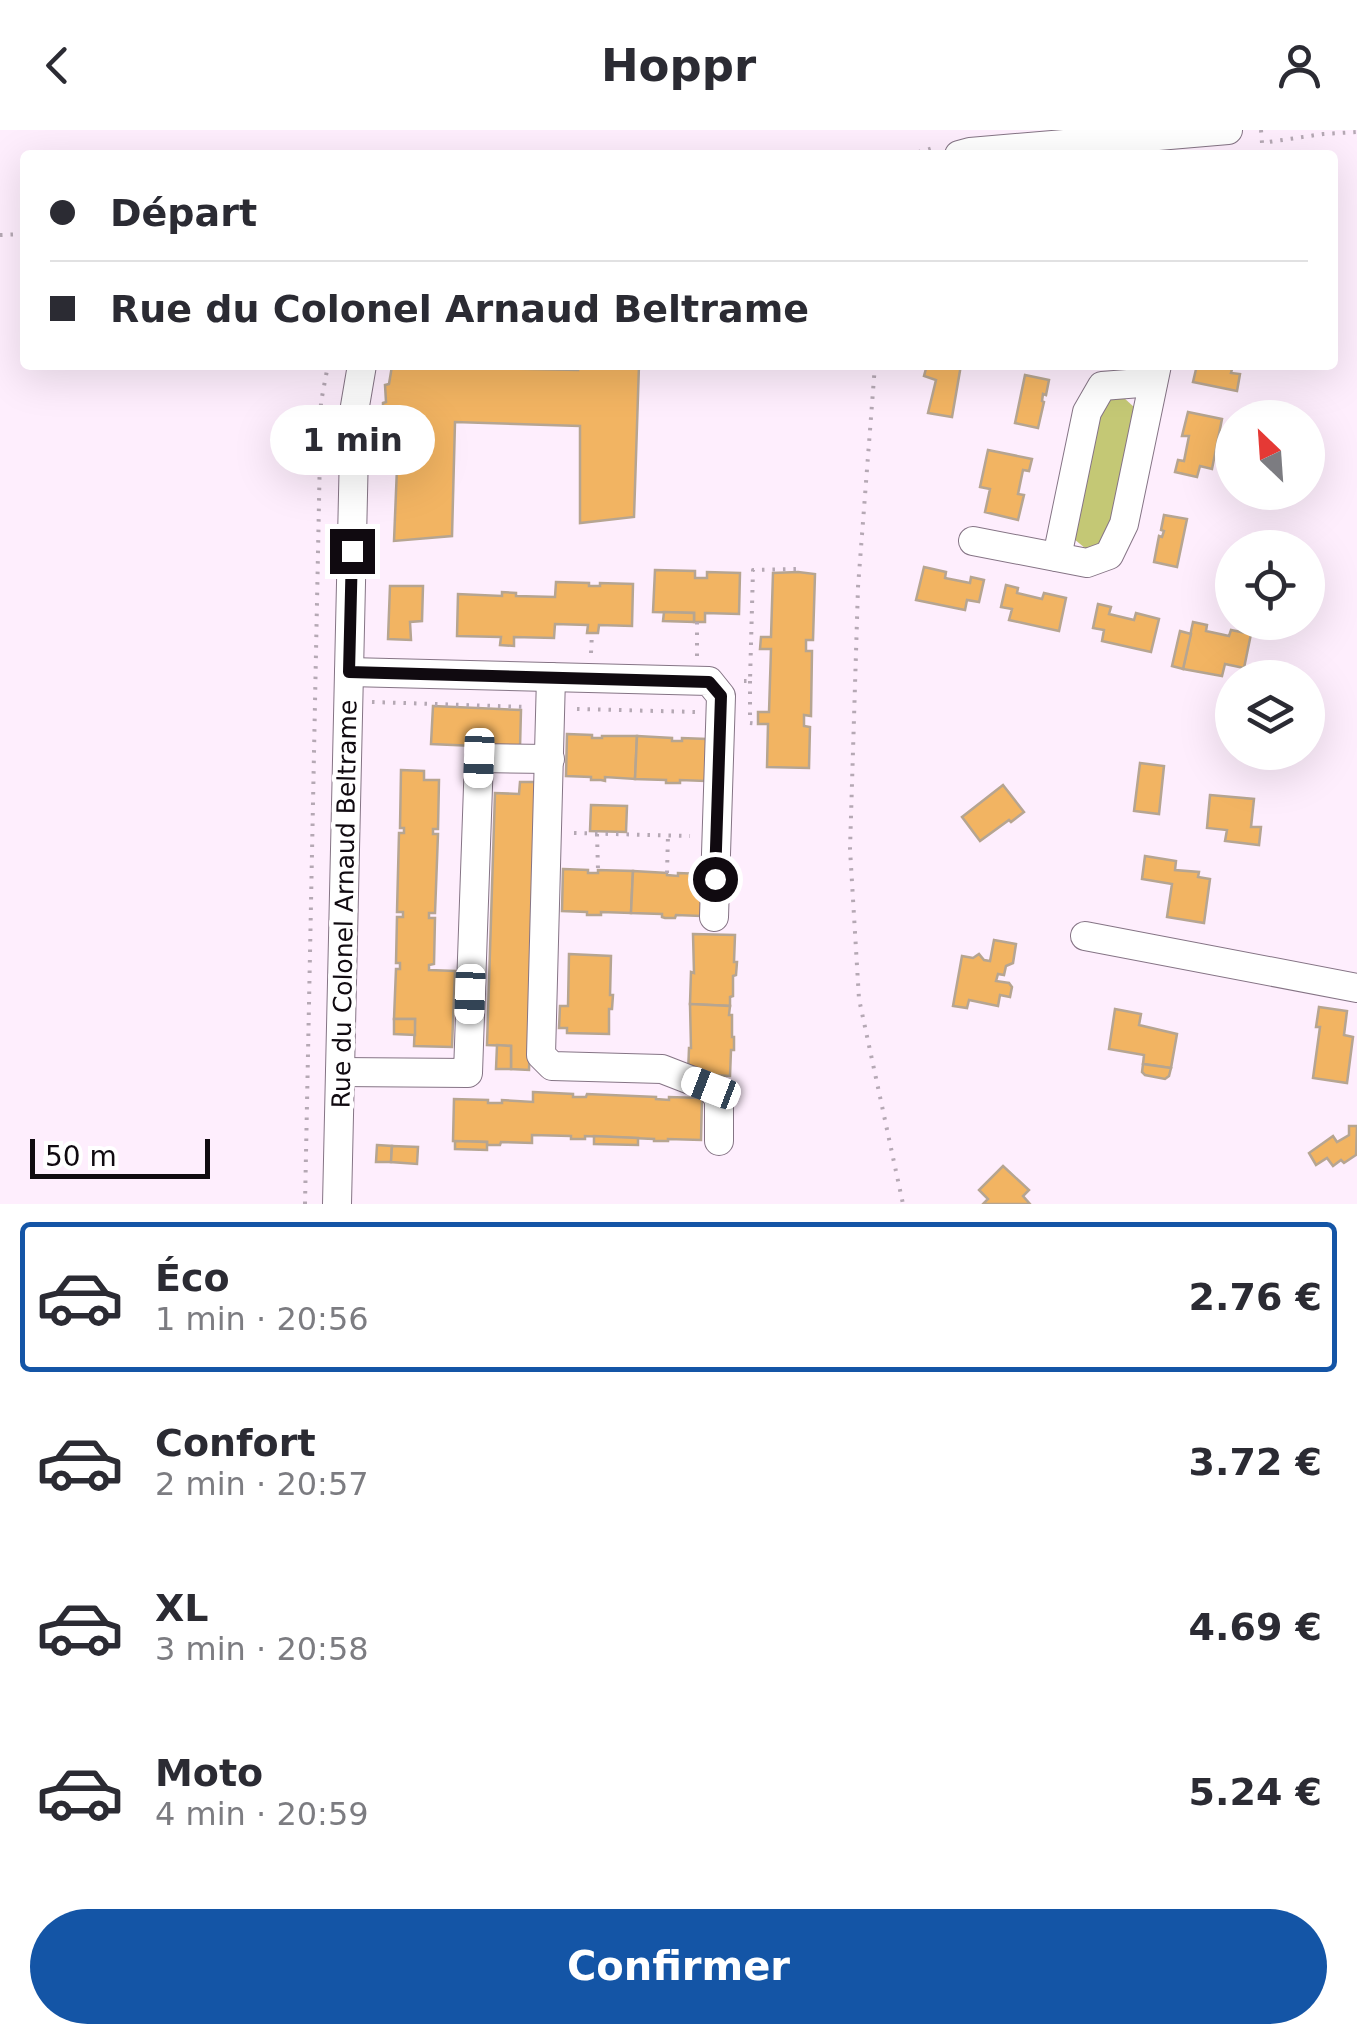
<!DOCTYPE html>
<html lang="fr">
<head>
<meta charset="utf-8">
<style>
	body { margin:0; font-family:"DejaVu Sans",sans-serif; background:#f7f7f7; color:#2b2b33; height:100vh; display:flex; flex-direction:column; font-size:38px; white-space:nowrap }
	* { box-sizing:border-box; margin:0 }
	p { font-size:32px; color:#7c7c81 }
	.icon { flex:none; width:55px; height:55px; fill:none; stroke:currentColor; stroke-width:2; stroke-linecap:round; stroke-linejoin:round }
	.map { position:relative; height:1074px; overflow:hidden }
	.drawer { display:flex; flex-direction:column; background:#fff; flex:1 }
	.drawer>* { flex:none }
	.top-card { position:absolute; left:20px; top:20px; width:1318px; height:220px; border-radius:10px; box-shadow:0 10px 40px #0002; display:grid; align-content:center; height:220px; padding:0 30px; background:#fff }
	.needle { width:65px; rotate:335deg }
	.fabs { position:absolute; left:1215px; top:270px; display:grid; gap:20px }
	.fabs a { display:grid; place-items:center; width:110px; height:110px; border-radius:50%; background:#fff; box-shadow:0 10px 40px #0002; font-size:50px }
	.scale { position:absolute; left:30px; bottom:25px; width:180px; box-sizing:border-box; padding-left:10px; border:5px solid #100a10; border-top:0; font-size:28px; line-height:35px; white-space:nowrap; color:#100a10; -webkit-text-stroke:8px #fff; paint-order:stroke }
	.end { position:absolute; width:45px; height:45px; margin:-22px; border:12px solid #100a10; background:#fff; box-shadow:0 0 0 5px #fff }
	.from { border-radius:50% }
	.bubble { position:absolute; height:70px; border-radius:35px; background:#fff; box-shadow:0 10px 40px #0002; font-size:32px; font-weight:800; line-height:70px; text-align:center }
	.car { position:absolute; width:30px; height:60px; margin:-30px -15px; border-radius:12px; box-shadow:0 0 8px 2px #0007; background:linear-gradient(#fff 24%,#345 0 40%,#fff 0 76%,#345 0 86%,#fff 0) }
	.top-card b { display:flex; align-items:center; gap:35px; height:95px; font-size:38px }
	.top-card b+b { border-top:2px solid #e1e1e2 }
	.top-card i { width:25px; height:25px; background:#2b2b33 }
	ul { padding:18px 0 0; list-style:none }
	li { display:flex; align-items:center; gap:30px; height:150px; margin:0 20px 15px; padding:0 10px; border:5px solid transparent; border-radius:10px }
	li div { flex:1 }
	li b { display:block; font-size:38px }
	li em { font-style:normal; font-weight:800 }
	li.current { border-color:#1455a6 }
	li>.icon { width:90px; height:90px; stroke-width:1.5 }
	.cta { display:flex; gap:20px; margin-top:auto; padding:20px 30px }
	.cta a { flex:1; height:115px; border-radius:60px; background:#1455a6; color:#fff; font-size:40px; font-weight:800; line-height:115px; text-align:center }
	header { display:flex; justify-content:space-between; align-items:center; height:130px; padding:0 30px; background:#fff; font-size:45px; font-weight:800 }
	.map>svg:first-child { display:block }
</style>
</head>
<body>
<header><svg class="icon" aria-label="back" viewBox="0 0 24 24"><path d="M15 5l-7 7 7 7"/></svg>Hoppr<svg class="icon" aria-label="person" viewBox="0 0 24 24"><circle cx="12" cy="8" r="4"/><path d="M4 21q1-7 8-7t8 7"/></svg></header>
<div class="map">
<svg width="1357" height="1074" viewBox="0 0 1357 1074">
	<rect width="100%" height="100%" fill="#feeefd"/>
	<!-- green -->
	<path fill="#c4c875" d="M1123 267 1135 278 1109 413 1101 418H1085L1074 409 1101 281 1110 268Z"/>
	<!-- building -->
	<g fill="#f2b462" stroke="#b6a591" stroke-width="2.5">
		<path d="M578 235H639L634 387 580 393V296L455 292 452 406 394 411 399 289 383 290V273L386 272 385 255 389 254 392 236 578 240Z"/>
		<path d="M927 235H961L952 287 928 283 936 250 924 246Z"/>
		<path d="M1197 235H1233L1231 243 1240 244 1237 261 1193 252Z"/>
		<path d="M1025 245 1049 250 1046 265 1043 264 1042 271 1044 272 1038 298 1015 293Z"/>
		<path d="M1188 282 1222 289 1212 339 1200 336 1197 347 1175 342 1178 330 1184 331 1189 306H1182Z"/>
		<path d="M988 320 1032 329 1029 341 1023 340 1018 364 1024 365 1018 390 985 382 990 359 980 357Z"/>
		<path d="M1164 385 1187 389 1177 437 1154 432 1159 406 1162 407 1164 401 1161 400Z"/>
		<path d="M924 437 946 442 945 448 970 453 971 447 984 450 979 472 967 470 965 480 916 470Z"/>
		<path d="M655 440 695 441V448H707V442L740 443 739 484 705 483V492H694V483L653 482Z"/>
		<path d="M798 442 815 444 813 510H806V521H812L811 586 804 585V596L810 597 809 638 767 637 768 594H758V582H769L771 519H760L761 507H771L773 443Z"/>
		<path d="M556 452 589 453V456H600V453L633 454 632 496 599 495 598 503H587L588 495 555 494 554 508 514 507V516L500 515 501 507 457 506 458 464 502 466V462L516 463V466L555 467Z"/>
		<path d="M1006 455 1018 458 1017 463 1042 469 1044 463 1066 468 1059 501 1009 490 1012 479 1001 477Z"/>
		<path d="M390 456H423L422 491 410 492 411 510 388 509Z"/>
		<path d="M1098 474 1111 477 1109 484 1134 490 1136 483 1159 489 1151 522 1102 511 1104 500 1093 498Z"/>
		<path d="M664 482 694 483V492L663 491Z"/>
		<path d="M1193 492 1207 495 1206 501 1229 506 1231 500 1251 504 1244 538 1225 534 1222 546 1183 539Z"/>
		<path d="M1180 501 1191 504 1183 539 1172 536Z"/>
		<path d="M433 576 521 580 520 618 431 614Z"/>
		<path d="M567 604 592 605V608H602V606H637L635 649 605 647V651L601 650H591V647L566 646Z"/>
		<path d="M637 606 672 608V611H682V608L707 609 705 651 680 650V653H666V650L635 649Z"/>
		<path d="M1140 633 1164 636 1159 684 1134 681Z"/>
		<path d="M401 640 424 641V650H439L438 699H433V704H438L435 783H429V788H435L434 834 429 835V840L455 841 452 917 414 916 415 889H394L396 839H400V833H396L397 787H403V782H397L399 703H404V698H400Z"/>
		<path d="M520 652H538L529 940 511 939V916L487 915 495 663 519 664Z"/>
		<path d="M1003 655 1024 682 1011 692 1009 690 980 711 962 687Z"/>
		<path d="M1210 665 1254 669 1251 697H1261L1259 715 1225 711 1227 700 1207 698Z"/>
		<path d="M591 675 627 676 626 702 590 701Z"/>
		<path d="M1145 726 1176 731 1175 740 1199 742 1198 747 1210 749 1204 793 1167 787 1172 754 1142 749Z"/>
		<path d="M563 739 588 740V743H598V740L633 741 631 783 601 782V785H587V782L562 781Z"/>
		<path d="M633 741 667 743V745L678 746V743L703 744 701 786 676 785 675 788H665L662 787V784L631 783Z"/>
		<path d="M693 804 735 805 734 832H737L736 845 733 846V866L730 867V876L690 874 691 842 694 843Z"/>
		<path d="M994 810 1016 814 1013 833 1006 836 1004 845 998 844 996 851 1009 853 1012 857 1010 867 1000 865 998 876 969 870 967 878 953 876 962 826 973 828 979 824 984 830 990 831Z"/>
		<path d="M569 824 611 826 610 865H613L612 879H609V904L567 903V898H559L560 876H568Z"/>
		<path d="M690 874 730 876 729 885H732V907H734V920H731L730 946 688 944 689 918H691Z"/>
		<path d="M1319 877 1347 881 1344 905 1353 907 1347 953 1313 948 1320 897H1316Z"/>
		<path d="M1115 879 1141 884 1139 895 1177 904 1171 938 1143 934 1144 925 1109 919Z"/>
		<path d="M394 889H415V905L394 904Z"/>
		<path d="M497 915 511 916V939H496Z"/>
		<path d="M1143 934 1171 938 1169 946 1165 949 1145 945 1142 942Z"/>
		<path d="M533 962 573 964V967H586L587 964 656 967V969L669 970V967L702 968 701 1010 668 1009V1011H654V1009L585 1006V1009H571V1006L532 1005V1013L501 1012 500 1015H487V1012L453 1011 454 969 488 970V973H502V970L533 972Z"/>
		<path d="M1349 996H1357L1356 1025 1344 1033 1341 1030 1333 1036 1327 1028 1316 1035 1309 1023 1333 1006 1337 1012 1349 1005Z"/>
		<path d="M594 1006 638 1008V1015L594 1014Z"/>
		<path d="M455 1011 487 1012V1020L455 1019Z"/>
		<path d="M377 1015 392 1016 391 1032H376Z"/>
		<path d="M392 1016 418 1017 417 1034 391 1032Z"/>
		<path d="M1003 1036 1029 1060 1023 1066 1030 1074H983L988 1069 979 1060Z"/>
	</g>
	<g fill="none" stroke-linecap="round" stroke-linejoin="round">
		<defs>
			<g id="minor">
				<path d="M959 25 970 22 1228 0"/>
				<path d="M973 411 1087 433 1109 425 1124 394 1157 235"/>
				<path d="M1057 427 1087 282 1102 256 1153 252"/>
				<path d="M349 542 709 551 721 566 714 787"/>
				<path d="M551 547 541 925 552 936 662 939 711 958 719 969V1011"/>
				<path d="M1085 806 1357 858"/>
				<path d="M340 942 468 943 479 628 550 629"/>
				<path d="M337 1074 355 276 362 235"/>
			</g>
		</defs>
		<!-- minor casing -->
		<use href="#minor" stroke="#857485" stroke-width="30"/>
		<!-- path -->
		<g stroke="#b5a8b4" stroke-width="4" stroke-dasharray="2.5 8" stroke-linecap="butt">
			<path d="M1261 0 1262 13 1323 4 1357 2"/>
			<path d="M908 25 933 18"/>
			<path d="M0 105 25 104"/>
			<path d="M875 235 858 457 850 719 859 869 903 1074"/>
			<path d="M697 492V527"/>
			<path d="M591 523 592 503"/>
			<path d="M744 551H750L753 440 798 439V442"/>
			<path d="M750 551V593L758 594"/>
			<path d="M372 572 527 577"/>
			<path d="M577 579 697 582"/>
			<path d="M574 703 690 706"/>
			<path d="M597 704 598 740"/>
			<path d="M667 743 668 705"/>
			<path d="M305 1074 321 272 328 235"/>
		</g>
		<!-- minor -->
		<use href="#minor" stroke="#fff" stroke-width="28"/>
	</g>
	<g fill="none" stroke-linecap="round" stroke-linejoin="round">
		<!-- route -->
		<path stroke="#100a10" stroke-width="12" d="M352 421 349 542 709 552 721 566 715 749"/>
	</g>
	<g text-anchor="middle" stroke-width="9" stroke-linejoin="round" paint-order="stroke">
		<!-- street labels -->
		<g font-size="25" fill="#100a10" stroke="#fff">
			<text transform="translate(344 774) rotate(-89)" y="9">Rue du Colonel Arnaud Beltrame</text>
		</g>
	</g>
</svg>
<div class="fabs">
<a><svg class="needle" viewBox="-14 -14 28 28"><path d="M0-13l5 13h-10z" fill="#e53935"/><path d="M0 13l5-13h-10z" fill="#7c7c81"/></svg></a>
<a><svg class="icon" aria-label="locate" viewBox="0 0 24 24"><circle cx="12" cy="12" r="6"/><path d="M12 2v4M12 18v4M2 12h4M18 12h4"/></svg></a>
<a><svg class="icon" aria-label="layers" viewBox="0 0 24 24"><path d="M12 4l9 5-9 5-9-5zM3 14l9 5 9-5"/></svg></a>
</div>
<div class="scale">50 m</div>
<i class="end from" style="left:715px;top:749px"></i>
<i class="end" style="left:352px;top:421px"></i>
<div class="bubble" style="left:270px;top:275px;width:165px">1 min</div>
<i class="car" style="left:479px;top:628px;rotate:182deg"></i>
<i class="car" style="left:470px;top:864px;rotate:182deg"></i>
<i class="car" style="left:711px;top:958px;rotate:291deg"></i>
<div class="top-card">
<b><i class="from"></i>Départ</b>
<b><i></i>Rue du Colonel Arnaud Beltrame</b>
</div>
</div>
<section class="drawer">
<ul>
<li class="current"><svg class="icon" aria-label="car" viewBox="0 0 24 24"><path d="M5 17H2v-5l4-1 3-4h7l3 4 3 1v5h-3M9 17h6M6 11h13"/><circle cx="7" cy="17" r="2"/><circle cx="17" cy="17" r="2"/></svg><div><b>Éco</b><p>1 min · 20:56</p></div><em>2.76 €</em></li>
<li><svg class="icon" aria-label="car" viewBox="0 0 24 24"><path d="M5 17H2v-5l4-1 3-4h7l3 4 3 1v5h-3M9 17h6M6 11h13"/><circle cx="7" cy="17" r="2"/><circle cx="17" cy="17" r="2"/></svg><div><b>Confort</b><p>2 min · 20:57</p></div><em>3.72 €</em></li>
<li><svg class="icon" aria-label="car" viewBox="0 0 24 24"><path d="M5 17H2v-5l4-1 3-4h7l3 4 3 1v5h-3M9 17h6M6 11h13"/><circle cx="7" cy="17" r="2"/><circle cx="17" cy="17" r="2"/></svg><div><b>XL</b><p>3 min · 20:58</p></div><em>4.69 €</em></li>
<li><svg class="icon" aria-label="car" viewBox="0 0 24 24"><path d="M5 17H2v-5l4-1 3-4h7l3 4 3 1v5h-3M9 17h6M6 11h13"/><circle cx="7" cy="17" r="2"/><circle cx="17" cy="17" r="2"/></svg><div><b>Moto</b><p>4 min · 20:59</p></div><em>5.24 €</em></li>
</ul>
<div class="cta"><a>Confirmer</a></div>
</section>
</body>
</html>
